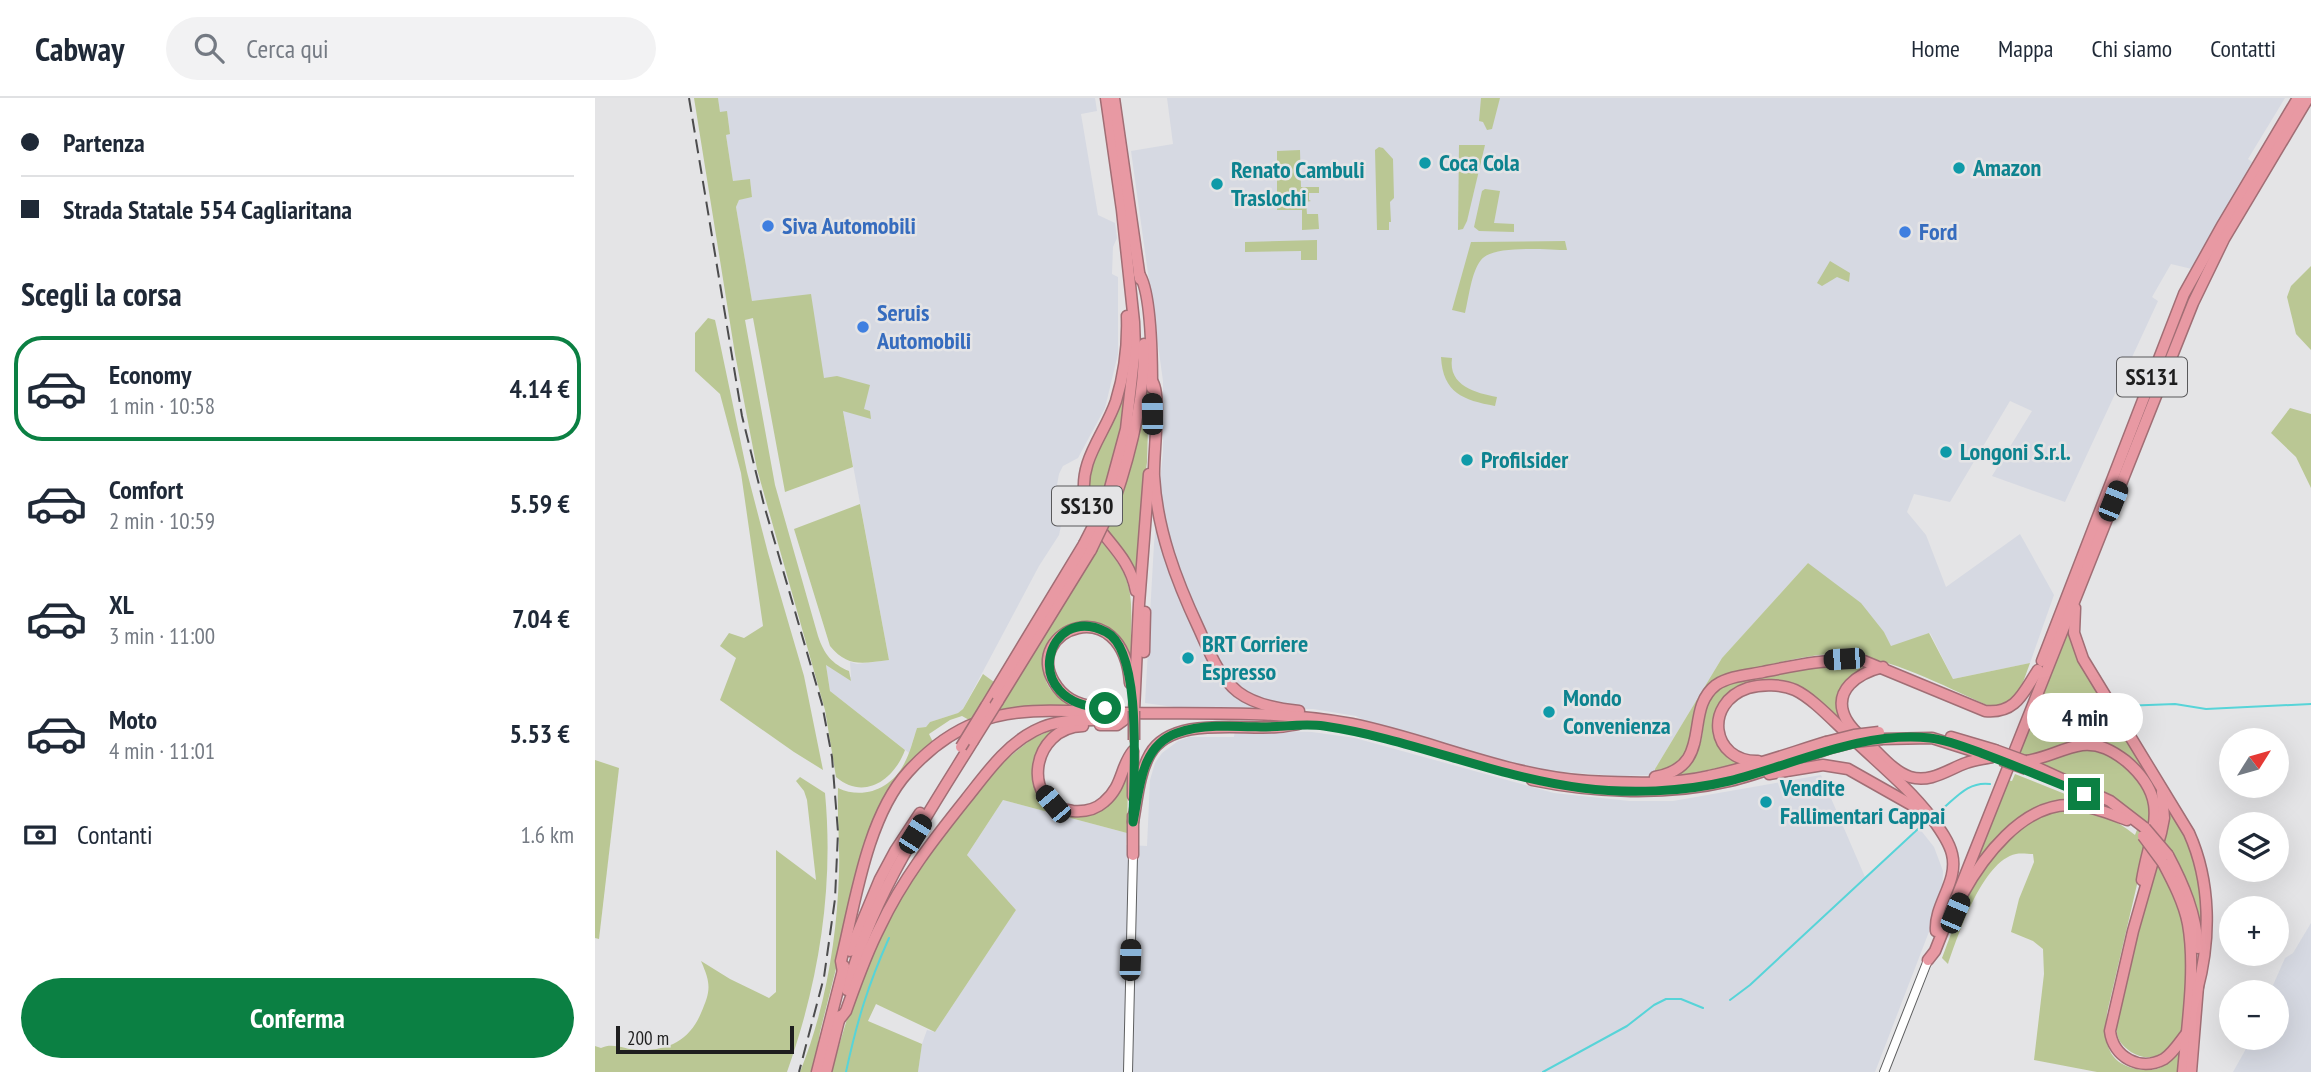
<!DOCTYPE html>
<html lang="it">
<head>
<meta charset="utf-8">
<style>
	body { margin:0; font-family:"PT Sans Narrow",sans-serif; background:#f2f2f3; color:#1f2937; height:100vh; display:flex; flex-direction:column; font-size:26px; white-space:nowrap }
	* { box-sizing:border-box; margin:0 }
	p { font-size:23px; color:#747a83 }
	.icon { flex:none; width:38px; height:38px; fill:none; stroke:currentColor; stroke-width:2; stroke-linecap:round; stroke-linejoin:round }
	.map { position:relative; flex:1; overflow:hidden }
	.side { display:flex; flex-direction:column; background:#fff; width:595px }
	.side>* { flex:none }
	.top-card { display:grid; align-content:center; height:154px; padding:0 21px; background:#fff }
	.needle { width:46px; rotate:53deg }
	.controls { position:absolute; left:1624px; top:630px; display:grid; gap:14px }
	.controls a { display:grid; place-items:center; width:70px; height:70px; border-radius:50%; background:#fff; box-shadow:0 7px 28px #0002; font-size:35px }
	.scale { position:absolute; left:21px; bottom:18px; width:178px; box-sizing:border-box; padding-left:7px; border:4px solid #1e1e1f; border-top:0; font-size:19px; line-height:24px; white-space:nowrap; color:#1e1e1f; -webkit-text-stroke:5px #e4e4e6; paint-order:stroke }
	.end { position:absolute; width:32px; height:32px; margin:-16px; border:9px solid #0b8043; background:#fff; box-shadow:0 0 0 4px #fff }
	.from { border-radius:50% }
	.bubble { position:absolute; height:49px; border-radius:24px; background:#fff; box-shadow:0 7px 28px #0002; font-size:23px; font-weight:700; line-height:49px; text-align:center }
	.car { position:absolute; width:21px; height:42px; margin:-21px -10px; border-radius:9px; box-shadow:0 0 5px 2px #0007; background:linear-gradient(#222 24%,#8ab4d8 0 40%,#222 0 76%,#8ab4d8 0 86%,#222 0) }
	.top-card b { display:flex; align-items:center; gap:24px; height:66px; font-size:26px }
	.top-card b+b { border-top:2px solid #e0e1e3 }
	.top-card i { width:18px; height:18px; background:#1f2937 }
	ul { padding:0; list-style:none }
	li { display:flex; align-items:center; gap:21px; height:105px; margin:0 14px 10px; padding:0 7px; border:4px solid transparent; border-radius:28px }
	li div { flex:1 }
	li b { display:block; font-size:26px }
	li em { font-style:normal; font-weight:700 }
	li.selected { border-color:#0b8043 }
	li>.icon { width:63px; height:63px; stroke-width:1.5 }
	h2 { padding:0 21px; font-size:32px; line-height:84px }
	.pay { display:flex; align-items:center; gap:18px; height:77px; padding:0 21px; font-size:26px }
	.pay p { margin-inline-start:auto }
	.primary-button { display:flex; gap:14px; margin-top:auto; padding:14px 21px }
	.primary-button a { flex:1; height:80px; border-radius:42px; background:#0b8043; color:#fff; font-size:28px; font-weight:700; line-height:80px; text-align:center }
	header { display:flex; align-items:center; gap:42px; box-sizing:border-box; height:98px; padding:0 35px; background:#fff; border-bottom:2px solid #e0e1e3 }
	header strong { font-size:33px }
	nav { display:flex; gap:38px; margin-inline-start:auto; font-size:24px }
	.search { width:490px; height:63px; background:#f2f2f3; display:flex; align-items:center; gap:18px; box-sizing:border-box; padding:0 24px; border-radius:38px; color:#747a83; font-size:26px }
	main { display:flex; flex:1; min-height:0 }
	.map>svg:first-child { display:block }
</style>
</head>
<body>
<header>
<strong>Cabway</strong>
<div class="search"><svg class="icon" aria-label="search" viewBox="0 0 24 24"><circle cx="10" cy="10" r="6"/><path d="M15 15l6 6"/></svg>Cerca qui</div>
<nav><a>Home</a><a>Mappa</a><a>Chi siamo</a><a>Contatti</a></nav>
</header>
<main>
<section class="side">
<div class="top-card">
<b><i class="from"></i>Partenza</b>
<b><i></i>Strada Statale 554 Cagliaritana</b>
</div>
<h2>Scegli la corsa</h2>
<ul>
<li class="selected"><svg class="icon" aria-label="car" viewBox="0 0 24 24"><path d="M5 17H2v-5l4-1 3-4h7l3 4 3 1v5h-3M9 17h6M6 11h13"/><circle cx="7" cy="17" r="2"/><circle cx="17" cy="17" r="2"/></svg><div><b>Economy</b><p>1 min · 10:58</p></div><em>4.14 €</em></li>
<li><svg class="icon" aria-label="car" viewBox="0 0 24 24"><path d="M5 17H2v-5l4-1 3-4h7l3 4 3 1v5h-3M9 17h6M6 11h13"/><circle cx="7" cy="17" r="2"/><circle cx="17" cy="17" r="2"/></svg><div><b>Comfort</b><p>2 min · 10:59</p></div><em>5.59 €</em></li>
<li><svg class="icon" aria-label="car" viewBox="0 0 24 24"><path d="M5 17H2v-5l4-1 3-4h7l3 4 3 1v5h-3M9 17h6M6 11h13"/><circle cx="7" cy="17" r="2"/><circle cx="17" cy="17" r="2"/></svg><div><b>XL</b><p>3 min · 11:00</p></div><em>7.04 €</em></li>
<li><svg class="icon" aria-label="car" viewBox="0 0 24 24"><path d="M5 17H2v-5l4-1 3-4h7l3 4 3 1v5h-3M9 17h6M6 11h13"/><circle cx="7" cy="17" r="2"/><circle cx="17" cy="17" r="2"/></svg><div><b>Moto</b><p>4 min · 11:01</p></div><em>5.53 €</em></li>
</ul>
<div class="pay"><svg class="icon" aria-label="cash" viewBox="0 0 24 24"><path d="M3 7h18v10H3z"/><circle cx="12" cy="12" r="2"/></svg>Contanti<p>1.6 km</p></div>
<div class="primary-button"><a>Conferma</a></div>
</section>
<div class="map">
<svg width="1716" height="974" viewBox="0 0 1716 974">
	<rect width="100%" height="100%" fill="#e4e4e6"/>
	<!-- built -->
	<g fill="#d6d9e2">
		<path d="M123 0H500L502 13 486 16 503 117 520 125 522 140 518 149 517 176 523 179V256L510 310 483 360 468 368 464 376 462 387 466 404 467 423 464 437 444 468 368 611 363 615 335 624 331 629 322 630 314 655 235 593 231 567 256 579 255 564 262 566 294 562 248 313 269 311 229 280 157 203 141 109 144 102 157 98 155 82 138 83 131 37 135 35 132 14H125Z"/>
		<path d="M572 0H1690L1653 61 1657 64 1597 171 1576 166 1557 199 1563 203 1470 404 1397 378 1437 313 1415 303 1355 404 1319 396 1312 414 1331 437 1351 489 1425 436 1459 497 1435 565 1358 581 1335 535 1296 549 1289 534 1213 465 1127 560 1060 671V677L1022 678 956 673 924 666 777 627 761 618 718 611 586 610 550 605 559 446 568 354V283L536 53 578 46Z"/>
		<path d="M640 632 717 634 760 640 959 695 1035 703H1078L1226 677 1270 779 1324 730 1339 749 1348 773 1347 800 1280 974H323L327 946 332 932 340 934 421 812 372 757 408 702 532 735 531 747 552 748 555 682 560 665 567 655 583 643 594 639H639Z"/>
		<path d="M1716 825V974H1638L1657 940H1682V894H1675L1690 860 1698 855Z"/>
	</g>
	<!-- green -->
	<g fill="#bac794">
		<path d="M99 0H123L125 14 132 13 135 36 131 37 138 83 155 81 157 99 144 102 141 109 157 203 216 196 229 280 242 278 275 287 269 311 275 313 276 321 248 313 258 369 190 394 158 220 150 222 180 387 223 538C229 556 237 566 254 573L256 583 231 567 235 593 310 652C299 682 269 703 241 679L230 612 162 371 140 256Z"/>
		<path d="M886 0H905L897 31 892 32 888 24 884 23Z"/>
		<path d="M864 47H890L872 123 868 131 863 132Z"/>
		<path d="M784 49 788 50 798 61 799 100 795 104 796 124H794V132H782L780 52Z"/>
		<path d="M705 52 706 89H724V95H714V102L716 103 711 104 712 116H723L724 131 707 132V112H682V53Z"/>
		<path d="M890 91 905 93 899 125 919 126V134L884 133 879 129 887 93Z"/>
		<path d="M722 142V162H706V153L650 154V144Z"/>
		<path d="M970 143 972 152C953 152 898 146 886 162 876 175 874 199 870 215L857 212 876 144Z"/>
		<path d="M1235 163 1255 175 1254 184 1242 179 1227 188 1222 185Z"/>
		<path d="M1716 168V252L1701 236 1692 199 1696 188Z"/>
		<path d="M113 220 120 222 122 231 152 374 173 455 209 578 228 672 199 654 125 602 141 560 125 548 134 535 149 540 168 528 146 375 125 296 100 273V235Z"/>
		<path d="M846 259 857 260C853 288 881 295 902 299L900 308C868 302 848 295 846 259Z"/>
		<path d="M531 281V384L544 338 552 287 554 294 552 364 547 403 544 485 492 401 496 365Z"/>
		<path d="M1695 310 1716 316V390L1701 359 1676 335Z"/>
		<path d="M265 406 294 562C268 565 253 570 235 548L199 431Z"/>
		<path d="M504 441C545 485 535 504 536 559L534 561C528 542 516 529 496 525L451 554C445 585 453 594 480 609L376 623 367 618 355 622 334 636 338 644 319 661 272 748 225 934 218 974H205C230 912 242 842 244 775 245 747 242 718 243 690 268 702 296 691 309 666 315 655 318 642 322 630L331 629 335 624 363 615 368 611 388 576 399 584 384 610Z"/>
		<path d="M1213 465 1266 505 1289 534 1296 548 1334 535 1358 581 1435 565C1426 589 1423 610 1392 607 1346 587 1298 560 1247 556 1226 554 1173 566 1152 573 1138 577 1118 580 1111 595 1095 629 1104 661 1060 676V671L1127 560Z"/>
		<path d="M1475 524 1476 538 1563 692 1567 713 1559 692 1502 643 1431 660 1424 656Z"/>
		<path d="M1255 564 1273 570C1241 580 1248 599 1251 626L1192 585C1178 588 1147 589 1136 594 1117 603 1114 632 1124 649 1129 657 1138 661 1147 665L1079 679V676C1088 670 1099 663 1103 653 1117 618 1095 603 1140 582Z"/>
		<path d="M460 631C442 646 437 664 442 687L481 717 524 695 532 679 533 681 532 735 408 702 372 757 421 812 340 934 281 906 273 923 327 946 323 974H236L259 898 288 830 327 764 408 664 438 640Z"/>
		<path d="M1483 652C1509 652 1534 663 1548 687 1553 695 1555 709 1558 718L1512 915C1511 927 1509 942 1515 953 1523 970 1546 974 1562 971 1570 968 1578 960 1584 954L1582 974H1502L1439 962 1449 876 1448 851 1438 843 1416 834 1424 801 1439 764 1438 756C1433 756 1426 755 1421 756 1387 763 1363 838 1353 866L1347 860C1354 842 1360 823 1369 805 1376 792 1384 780 1392 769 1401 756 1410 739 1422 730 1464 701 1502 707 1540 737L1546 721C1511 693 1484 683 1443 666Z"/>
		<path d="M0 662 24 670 4 841 0 840Z"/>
		<path d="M1420 676 1490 704C1430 695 1405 736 1376 779L1412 682 1417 683Z"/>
		<path d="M205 679 230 695C239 790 224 884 192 974H0V948L6 950C19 944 30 952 44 952 73 953 95 942 106 915 116 892 116 886 106 863L135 881 174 900 181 894V752L221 782 212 702 209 693 201 683Z"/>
		<path d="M1573 708 1600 756 1605 775 1608 839C1597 801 1590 774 1567 741Z"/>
		<path d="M1561 763C1572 782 1585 802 1589 823 1597 858 1590 899 1586 934 1577 954 1557 967 1536 954 1531 950 1527 947 1524 942 1521 935 1521 927 1520 919Z"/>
	</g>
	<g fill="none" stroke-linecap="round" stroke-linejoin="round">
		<!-- stream -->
		<g stroke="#57d4d8" stroke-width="2">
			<path d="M1527 608 1580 606 1611 611 1716 606"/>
			<path d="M1451 638C1469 612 1474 607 1506 608"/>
			<path d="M1345 713C1361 700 1373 683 1395 686"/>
			<path d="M1135 902 1155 887 1324 730"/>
			<path d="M251 974C262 923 273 887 294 840"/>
			<path d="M948 974 1032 928 1059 907 1071 901H1086L1108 910"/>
		</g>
		<defs>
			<g id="secondary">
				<path d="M533 974 538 757"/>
				<path d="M1289 974 1333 862"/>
			</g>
			<g id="highway">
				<path d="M511 0 527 112 539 224 540 251 531 331 512 401"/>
				<path d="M519 0 545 181"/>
				<path d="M544 176C557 194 557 265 557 290"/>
				<path d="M532 218C533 246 529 277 521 303 510 336 483 363 490 400 497 437 533 450 541 493"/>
				<path d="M557 283C567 294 558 358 559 378 562 432 581 482 604 531 614 553 623 578 643 594 660 607 683 611 704 613"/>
				<path d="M519 404C536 354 550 300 549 246"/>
				<path d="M1480 510 1479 535 1488 561 1594 735C1616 784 1616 841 1602 893"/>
				<path d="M549 554 550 514"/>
				<path d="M1447 563 1589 196 1628 126 1703 0"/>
				<path d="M1288 569C1264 575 1236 592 1251 621 1257 633 1271 643 1281 653 1290 662 1302 675 1315 679 1336 685 1352 672 1371 665 1379 662 1389 661 1397 659"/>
				<path d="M403 603 496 452"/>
				<path d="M391 608 489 446"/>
				<path d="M499 609C482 606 468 600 459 584 428 532 528 492 535 585"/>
				<path d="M539 613 544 506 554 376"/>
				<path d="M505 627H522L529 622"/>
				<path d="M488 628C436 629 424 707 478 713 490 714 500 712 509 704 528 688 525 669 538 653"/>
				<path d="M1356 639 1400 652"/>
				<path d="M1287 641 1337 640 1397 659"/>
				<path d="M1163 663C1116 664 1108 605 1153 590 1166 586 1187 586 1200 592 1219 601 1241 626 1257 640 1283 665 1314 690 1336 719 1344 730 1354 743 1357 756 1364 784 1339 806 1341 833"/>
				<path d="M1430 663C1450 661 1467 650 1487 647 1504 645 1518 653 1531 663 1578 703 1555 732 1547 782"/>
				<path d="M1432 665 1515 703 1550 730"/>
				<path d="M1174 676 1228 667 1253 671 1322 710"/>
				<path d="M1060 679C1121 668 1087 613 1121 587 1134 578 1153 577 1168 574 1202 567 1234 560 1269 563L1390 613C1421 616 1428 595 1443 572"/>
				<path d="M937 682C1000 695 1071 698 1135 683 1167 675 1200 662 1232 651"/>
				<path d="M1567 694 1569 720 1566 735 1538 833 1515 933C1518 959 1545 974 1569 961 1578 955 1584 945 1591 936"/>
				<path d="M538 698V655"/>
				<path d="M538 724C542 703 544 675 555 656 577 618 645 632 682 629 689 629 696 627 703 626"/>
				<path d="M538 757V718"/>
				<path d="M1573 757C1589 787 1601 816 1603 850"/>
				<path d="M1568 765C1578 784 1589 805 1593 826 1601 871 1592 928 1588 974"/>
				<path d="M1367 797C1388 759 1427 707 1474 707 1494 707 1513 715 1532 722"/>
				<path d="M255 853 285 781 300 753 325 715"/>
				<path d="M1333 862 1340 853 1598 205 1629 141 1713 0"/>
				<path d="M248 874 246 863C260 805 272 719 313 674 332 653 356 634 383 624 430 606 483 615 532 615 607 616 684 612 757 626 836 642 912 678 993 683 1032 685 1076 687 1114 678 1154 670 1192 656 1231 644"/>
				<path d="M252 892C276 800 329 722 378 643"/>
				<path d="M244 922 251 913C261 885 271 856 285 829 307 782 339 741 371 701 391 676 410 648 439 633 462 621 486 622 511 622"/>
				<path d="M222 974 249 868"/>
				<path d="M231 974 245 918"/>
				<path d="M1596 974 1603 888"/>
			</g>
		</defs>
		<!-- secondary casing -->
		<use href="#secondary" stroke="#5e5f60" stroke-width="10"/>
		<!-- highway casing -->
		<use href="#highway" stroke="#a16e75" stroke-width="13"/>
		<!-- secondary -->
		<use href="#secondary" stroke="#fff" stroke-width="8"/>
		<!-- highway -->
		<use href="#highway" stroke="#e899a3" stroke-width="10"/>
		<!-- rail -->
		<path stroke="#4c4c4d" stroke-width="2" stroke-dasharray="14 7" stroke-linecap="butt" d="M94 0 147 318 169 407 227 606 237 659 243 734 240 801 229 879 204 974"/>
		<defs>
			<g id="highway-bridge">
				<path d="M489 446 512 401"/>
				<path d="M496 452 519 404"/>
				<path d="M539 642V613"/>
				<path d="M378 643 403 603"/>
				<path d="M1231 644 1259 637 1284 634"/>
				<path d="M366 649 391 608"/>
				<path d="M1232 651 1259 644 1287 641"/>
				<path d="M1400 652 1430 663"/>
				<path d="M1406 662 1431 671"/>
				<path d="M1550 730 1573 757"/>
				<path d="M1548 738 1568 765"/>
			</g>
		</defs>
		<!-- highway-bridge casing -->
		<use href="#highway-bridge" stroke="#a16e75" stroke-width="13" stroke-linecap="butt"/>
		<!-- highway-bridge -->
		<use href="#highway-bridge" stroke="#e899a3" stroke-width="10"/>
	</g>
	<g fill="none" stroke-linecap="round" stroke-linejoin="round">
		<!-- route -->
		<path stroke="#0b8043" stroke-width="9" d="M510 610C422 607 451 503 511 534 549 553 538 685 538 724 545 691 545 648 582 635 607 626 640 628 666 629 688 629 708 625 729 628 817 641 899 679 987 690 1034 696 1088 694 1134 683 1202 666 1264 633 1335 640 1352 642 1370 649 1386 655 1421 668 1455 682 1489 696"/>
	</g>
	<!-- markers -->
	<g fill="#0f9aa8" stroke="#e4e4e6" stroke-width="2.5">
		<circle cx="830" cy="65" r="7"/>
		<circle cx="1364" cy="70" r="7"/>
		<circle cx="622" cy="86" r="7"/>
		<circle cx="1351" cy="354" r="7"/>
		<circle cx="872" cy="362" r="7"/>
		<circle cx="593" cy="560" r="7"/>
		<circle cx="954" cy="614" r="7"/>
		<circle cx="1171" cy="704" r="7"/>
	</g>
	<g fill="#3f7fe0" stroke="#e4e4e6" stroke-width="2.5">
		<circle cx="173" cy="128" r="7"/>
		<circle cx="1310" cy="134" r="7"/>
		<circle cx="268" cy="229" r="7"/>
	</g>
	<g text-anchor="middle" stroke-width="5" stroke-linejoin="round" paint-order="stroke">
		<!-- shield labels -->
		<g fill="#e4e4e6" stroke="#59595b" stroke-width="2">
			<rect x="1522" y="259.5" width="70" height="39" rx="5"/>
			<rect x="457" y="388.5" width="70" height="39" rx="5"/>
		</g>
		<g font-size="23" font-weight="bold" fill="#1e1e1f">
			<text x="1557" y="287">SS131</text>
			<text x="492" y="416">SS130</text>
		</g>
		<!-- culture labels -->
		<g font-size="24" font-weight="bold" fill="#0d838f" stroke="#e4e4e6" text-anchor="start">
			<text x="844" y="73">Coca Cola</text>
			<text x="1378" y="78">Amazon</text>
			<text x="636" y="80">Renato Cambuli<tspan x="636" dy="28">Traslochi</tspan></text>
			<text x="1365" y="362">Longoni S.r.l.</text>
			<text x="886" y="370">Profilsider</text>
			<text x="607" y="554">BRT Corriere<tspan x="607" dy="28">Espresso</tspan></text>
			<text x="968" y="608">Mondo<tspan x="968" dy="28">Convenienza</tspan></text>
			<text x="1185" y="698">Vendite<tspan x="1185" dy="28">Fallimentari Cappai</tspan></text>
		</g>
		<!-- shop labels -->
		<g font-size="24" font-weight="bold" fill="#366cbe" stroke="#e4e4e6" text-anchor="start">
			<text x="187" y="136">Siva Automobili</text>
			<text x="1324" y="142">Ford</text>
			<text x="282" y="223">Seruis<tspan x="282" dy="28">Automobili</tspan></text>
		</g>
	</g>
</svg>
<div class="controls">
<a><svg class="needle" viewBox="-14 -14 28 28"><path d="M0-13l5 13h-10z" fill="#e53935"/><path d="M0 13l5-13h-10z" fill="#747a83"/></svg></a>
<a><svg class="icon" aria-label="layers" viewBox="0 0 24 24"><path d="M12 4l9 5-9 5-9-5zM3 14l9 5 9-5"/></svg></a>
<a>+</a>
<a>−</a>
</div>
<div class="scale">200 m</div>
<i class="end from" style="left:510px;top:610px"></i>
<i class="end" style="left:1489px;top:696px"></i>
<div class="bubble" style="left:1432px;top:595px;width:116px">4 min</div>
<i class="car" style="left:557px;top:316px;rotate:359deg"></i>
<i class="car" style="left:1518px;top:403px;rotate:22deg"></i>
<i class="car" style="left:1249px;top:561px;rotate:266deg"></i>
<i class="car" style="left:458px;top:706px;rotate:320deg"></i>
<i class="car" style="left:320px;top:736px;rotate:32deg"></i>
<i class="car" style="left:1360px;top:815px;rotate:23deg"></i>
<i class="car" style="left:535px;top:862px;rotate:2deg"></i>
</div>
</main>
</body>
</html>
